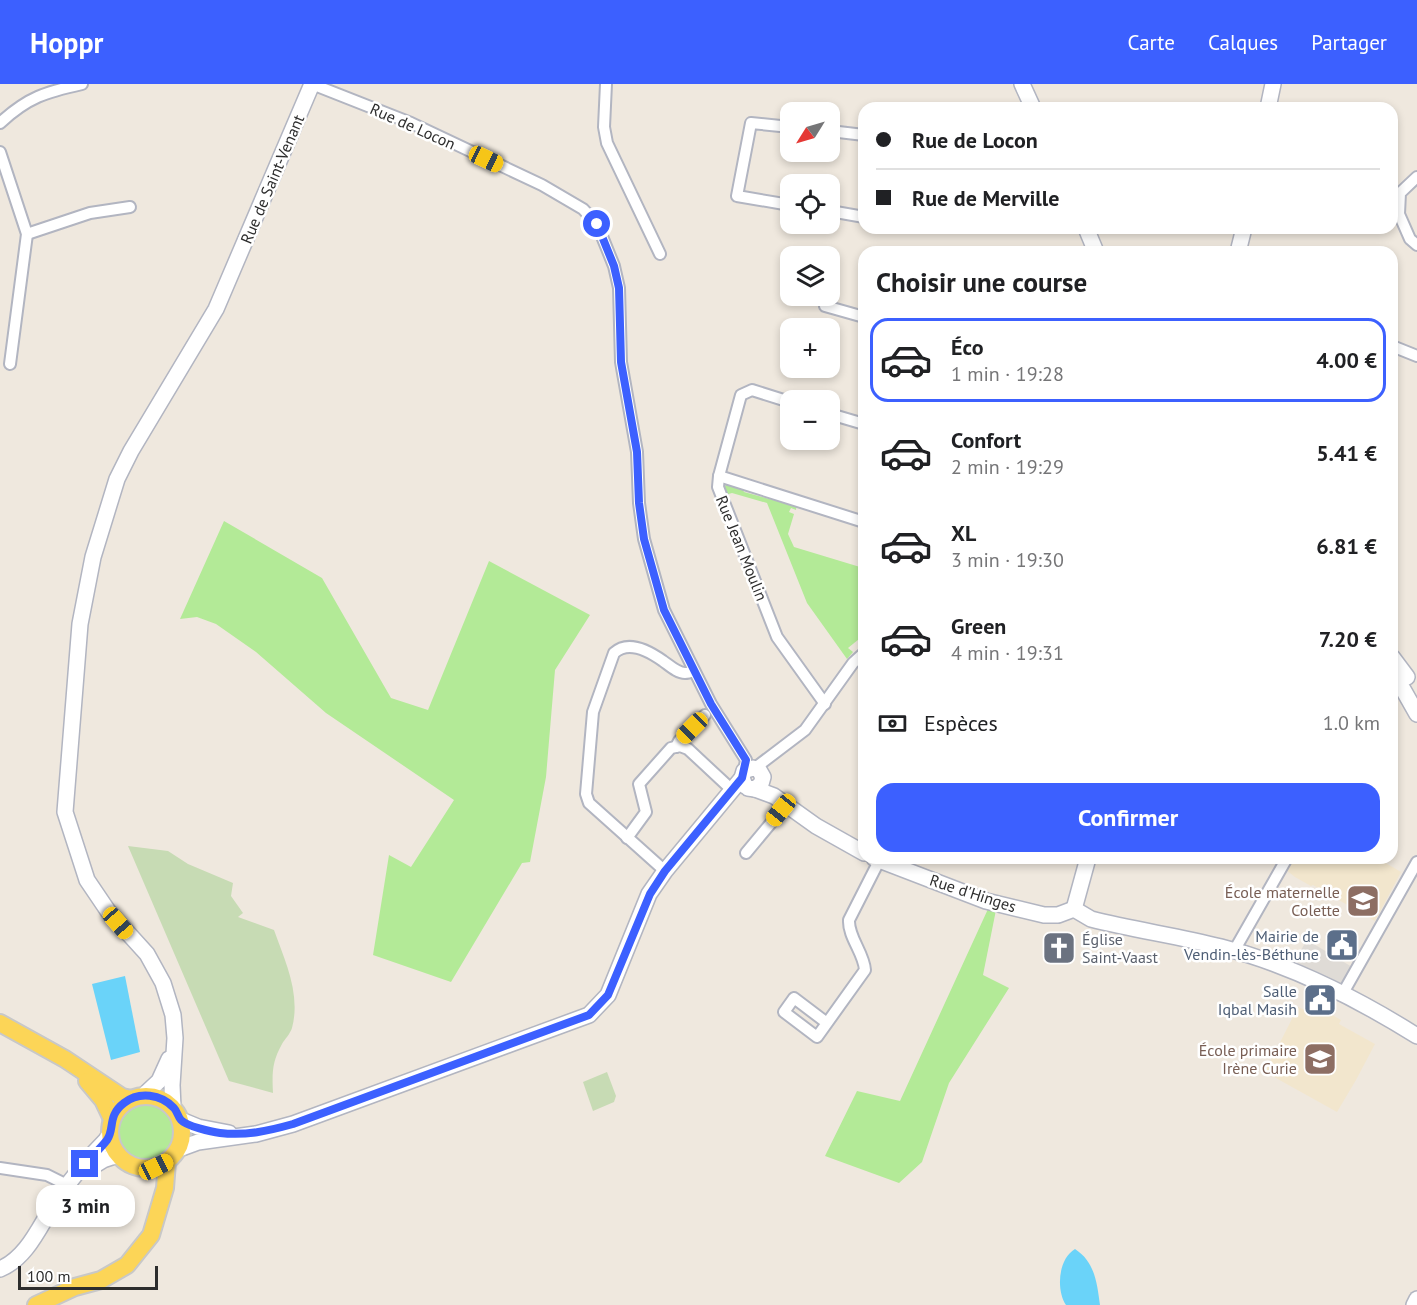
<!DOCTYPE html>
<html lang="fr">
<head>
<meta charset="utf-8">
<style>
	body { margin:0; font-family:"PT Sans",sans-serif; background:#f6f6f6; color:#202124; height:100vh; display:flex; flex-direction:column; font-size:22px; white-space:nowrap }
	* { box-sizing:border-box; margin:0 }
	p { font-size:20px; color:#757577 }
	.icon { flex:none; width:33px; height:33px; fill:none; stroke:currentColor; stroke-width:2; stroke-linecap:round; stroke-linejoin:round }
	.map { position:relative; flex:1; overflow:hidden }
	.sheet { position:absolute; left:858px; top:162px; width:540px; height:618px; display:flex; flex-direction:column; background:#fff; border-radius:18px; box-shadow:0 3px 9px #0003 }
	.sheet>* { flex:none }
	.hud { position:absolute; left:858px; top:18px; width:540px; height:132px; border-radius:18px; box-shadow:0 3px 9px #0003; display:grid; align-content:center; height:132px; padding:0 18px; background:#fff }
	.needle { width:39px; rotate:233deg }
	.tools { position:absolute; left:780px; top:18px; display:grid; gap:12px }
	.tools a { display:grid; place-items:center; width:60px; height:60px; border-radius:12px; background:#fff; box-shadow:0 3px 9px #0003; font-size:30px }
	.scale { position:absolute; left:18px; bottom:15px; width:140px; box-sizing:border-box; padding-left:6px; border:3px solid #2d2d2d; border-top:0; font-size:16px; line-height:21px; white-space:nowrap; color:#2d2d2d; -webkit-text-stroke:4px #fff; paint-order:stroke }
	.end { position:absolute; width:27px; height:27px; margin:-14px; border:8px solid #3c60ff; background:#fff; box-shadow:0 0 0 3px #fff }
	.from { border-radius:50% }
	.bubble { position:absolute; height:42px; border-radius:18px; background:#fff; box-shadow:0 3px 9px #0003; font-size:20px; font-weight:700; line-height:42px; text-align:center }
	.car { position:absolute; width:18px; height:36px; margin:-18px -9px; border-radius:8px; box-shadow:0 0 4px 2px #0007; background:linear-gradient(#f5c518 24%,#345 0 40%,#f5c518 0 76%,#345 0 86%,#f5c518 0) }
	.hud b { display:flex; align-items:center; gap:21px; height:57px; font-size:22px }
	.hud b+b { border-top:2px solid #e0e0e0 }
	.hud i { width:15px; height:15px; background:#202124 }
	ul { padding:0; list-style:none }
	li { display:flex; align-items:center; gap:18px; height:84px; margin:0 12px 9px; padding:0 6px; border:3px solid transparent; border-radius:18px }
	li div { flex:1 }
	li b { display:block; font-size:22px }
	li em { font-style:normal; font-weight:700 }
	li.current { border-color:#3c60ff }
	li>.icon { width:54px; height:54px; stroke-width:1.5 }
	h2 { padding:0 18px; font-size:27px; line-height:72px }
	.pay { display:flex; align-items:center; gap:15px; height:66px; padding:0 18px; font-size:22px }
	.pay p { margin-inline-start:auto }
	.cta { display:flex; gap:12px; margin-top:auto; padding:12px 18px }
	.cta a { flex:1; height:69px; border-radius:18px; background:#3c60ff; color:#fff; font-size:24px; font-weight:700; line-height:69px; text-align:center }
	header { display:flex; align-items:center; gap:36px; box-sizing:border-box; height:84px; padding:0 30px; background:#3c60ff; color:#fff }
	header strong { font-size:28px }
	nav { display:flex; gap:33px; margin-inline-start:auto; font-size:21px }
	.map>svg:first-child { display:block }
</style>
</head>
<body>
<header>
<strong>Hoppr</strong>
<nav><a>Carte</a><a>Calques</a><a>Partager</a></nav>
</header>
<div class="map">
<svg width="1417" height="1221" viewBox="0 0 1417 1221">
	<rect width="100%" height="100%" fill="#efe8de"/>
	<!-- education -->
	<g fill="#f2e6cd">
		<path d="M1292 774H1377L1401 788 1375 837 1313 801 1311 802 1295 793 1285 785Z"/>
		<path d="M1309 918 1341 936 1339 940 1375 960 1356 996 1337 1028 1265 988 1298 923 1305 926Z"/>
	</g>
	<!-- green -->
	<g fill="#b3ea97">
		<path d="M727 399 741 402 744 408 777 417 781 414 797 419 796 426 791 424 789 428 794 430 788 450 794 463 860 483 864 489V551L848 564 853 568 847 575 807 519 767 419 732 409 725 411 723 405Z"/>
		<path d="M224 437 322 494 391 614 428 626 489 477 590 531 555 586 546 693 530 778 522 779 451 898 373 871 389 771 411 783 454 716 326 629 256 568 216 540 197 533 180 535Z"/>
		<path d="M988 825 996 826 983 891 1009 904 949 999 922 1078 899 1099 825 1072 857 1007 900 1017Z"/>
		<circle cx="146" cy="1048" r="27"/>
	</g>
	<!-- cemetery -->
	<g fill="#c7dbb4">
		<path d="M128 762 168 767 188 780 233 799 231 812 243 829 238 833 274 846C285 877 301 910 292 944 290 950 285 955 282 960 272 978 272 989 273 1009L229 997Z"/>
		<path d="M607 988 616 1012 614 1018 593 1027 583 998Z"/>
	</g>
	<!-- plaza -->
	<path fill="#dfdbd6" d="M1307 856 1352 883 1340 900 1292 881Z"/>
	<!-- water -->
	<g fill="#6ad3f9">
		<path d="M125 892 140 968 111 976 92 900Z"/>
		<path d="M1075 1165C1095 1178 1097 1199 1100 1221H1066C1056 1206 1058 1175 1075 1165Z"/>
	</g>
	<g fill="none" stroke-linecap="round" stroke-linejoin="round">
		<defs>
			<g id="street">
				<path d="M312 0 411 39 542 101 583 125 597 140 614 182 619 204 621 278 637 368 639 419 644 455 664 526 711 620 746 676 744 687"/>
				<path d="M606 0 604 43 607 59 660 170"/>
				<path d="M0 39C28 13 46 8 82 0"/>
				<path d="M790 43 751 39 737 112 790 121"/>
				<path d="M830 47 864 51"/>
				<path d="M0 68 27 150 10 280"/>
				<path d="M1417 93 1400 109 1399 130 1410 155 1417 161"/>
				<path d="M830 127 864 133"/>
				<path d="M27 150 90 129 130 123"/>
				<path d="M825 222 864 233"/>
				<path d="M1392 262 1417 272"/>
				<path d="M790 318 752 306 741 311 719 392 718 403 777 553 825 620"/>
				<path d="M830 330 864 340"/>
				<path d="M719 392 864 438"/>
				<path d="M676 663 679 657 705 631"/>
				<path d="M755 684 805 646 853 579 864 569"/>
				<path d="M627 754 646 728 639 700 671 664 680 662 688 665 731 705"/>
				<path d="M746 769 786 721"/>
				<path d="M665 787 589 719 586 710 593 628 614 569C628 556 649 567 663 577 669 581 677 589 685 589 688 589 691 588 694 587"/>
				<path d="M1234 867 1287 774"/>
				<path d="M1343 909 1417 778"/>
				<path d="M827 939 794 914 784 928 817 953 865 886C864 869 848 853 849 836L879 777"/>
				<path d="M0 1084 47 1091 67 1101"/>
			</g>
			<g id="secondary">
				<path d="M1022 0 1033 24"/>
				<path d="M1268 24 1273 0"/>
				<path d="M1086 144 1096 168"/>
				<path d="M1238 168 1244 144"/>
				<path d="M1392 573 1407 593"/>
				<path d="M1392 586 1417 630"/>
				<path d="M745 702 742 694 744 687 753 684 759 686 763 693 761 700 755 705 748 704"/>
				<path d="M755 705 774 712 816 742 864 769"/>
				<path d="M874 774 986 817 1044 831H1058L1074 825"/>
				<path d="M1074 825 1091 835C1134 846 1178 852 1221 863 1289 880 1358 915 1417 952"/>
				<path d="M1074 825 1088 774"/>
				<path d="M144 1011 159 997 169 975"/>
				<path d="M173 1024 172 1001 175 954 173 931 163 899 147 870 108 827 87 796 65 728 80 540 93 473 117 395 131 367 216 225 312 0"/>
				<path d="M181 1036 198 1043 229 1049"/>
				<path d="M179 1065 198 1058 256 1050 293 1040 589 931 608 911 649 810 665 787 742 694"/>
				<path d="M85 1087 103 1076 118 1071"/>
				<path d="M0 1185C29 1173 41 1138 58 1114 72 1094 89 1073 106 1056L110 1050"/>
				<path d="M1414 1221 1417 1215"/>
			</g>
			<g id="primary">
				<path d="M0 939 65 975 122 1013 131 1015"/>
				<path d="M87 997 103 1016 112 1035"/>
				<circle cx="146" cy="1048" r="36"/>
				<path d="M36 1221 75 1203 101 1196 127 1181 151 1151 165 1104 167 1078"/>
			</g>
		</defs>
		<!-- street casing -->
		<use href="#street" stroke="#b2b5c1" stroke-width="14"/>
		<!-- secondary casing -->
		<use href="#secondary" stroke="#b2b5c1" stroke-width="18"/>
		<!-- primary casing -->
		<use href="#primary" stroke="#c8c8c8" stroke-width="20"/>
		<!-- street -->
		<use href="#street" stroke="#fff" stroke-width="10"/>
		<!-- secondary -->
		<use href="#secondary" stroke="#fff" stroke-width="15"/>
		<!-- primary -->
		<use href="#primary" stroke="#fcd557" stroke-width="16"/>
	</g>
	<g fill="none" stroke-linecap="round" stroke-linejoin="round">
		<!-- route -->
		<path stroke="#3c60ff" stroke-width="8" d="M85 1080C92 1072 101 1064 107 1056 115 1045 107 1032 124 1019 139 1007 161 1010 174 1024 177 1027 178 1033 181 1036 186 1042 212 1048 220 1049 246 1052 268 1047 293 1040L589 931 608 911 650 810 665 787 742 694 746 676 711 620 664 526 644 455 639 419 637 368 621 278 619 204 614 182 597 140"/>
	</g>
	<!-- icons -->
	<defs>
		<symbol id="school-square" viewBox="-11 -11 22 22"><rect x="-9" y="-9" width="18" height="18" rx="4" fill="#8d6e63" stroke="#fff"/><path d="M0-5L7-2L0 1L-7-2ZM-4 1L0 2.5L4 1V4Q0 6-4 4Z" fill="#fff"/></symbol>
		<symbol id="civic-square" viewBox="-11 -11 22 22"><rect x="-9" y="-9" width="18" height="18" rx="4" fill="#5c6f8a" stroke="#fff"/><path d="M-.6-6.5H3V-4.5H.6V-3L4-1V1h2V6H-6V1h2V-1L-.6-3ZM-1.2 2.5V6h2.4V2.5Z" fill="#fff"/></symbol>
		<symbol id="church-square" viewBox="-11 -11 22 22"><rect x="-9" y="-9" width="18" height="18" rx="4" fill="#6b7280" stroke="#fff"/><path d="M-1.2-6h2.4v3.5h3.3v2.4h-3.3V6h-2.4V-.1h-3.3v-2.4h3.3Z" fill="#fff"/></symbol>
	</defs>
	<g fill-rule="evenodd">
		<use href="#school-square" x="1344" y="798" width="38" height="38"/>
		<use href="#civic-square" x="1323" y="842" width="38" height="38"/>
		<use href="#church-square" x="1040" y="845" width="38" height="38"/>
		<use href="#civic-square" x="1301" y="897" width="38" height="38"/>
		<use href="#school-square" x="1301" y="956" width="38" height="38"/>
	</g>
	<g text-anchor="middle" stroke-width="5" stroke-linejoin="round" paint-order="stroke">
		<!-- street labels -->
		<g font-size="16" fill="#2d2d2d" stroke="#fff">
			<text transform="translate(413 42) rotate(24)" y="6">Rue de Locon</text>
			<text transform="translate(272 95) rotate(-67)" y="6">Rue de Saint-Venant</text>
			<text transform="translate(742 464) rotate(68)" y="6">Rue Jean Moulin</text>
			<text transform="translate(973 809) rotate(18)" y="6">Rue d'Hinges</text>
		</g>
		<!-- education labels -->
		<g font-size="16" fill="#785e54" stroke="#fff" text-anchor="end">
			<text x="1340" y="814">École maternelle<tspan x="1340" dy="18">Colette</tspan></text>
			<text x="1297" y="972">École primaire<tspan x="1297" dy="18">Irène Curie</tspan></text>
		</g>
		<!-- service labels -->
		<g font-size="16" fill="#4e5e75" stroke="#fff" text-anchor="end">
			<text x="1319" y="858">Mairie de<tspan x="1319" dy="18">Vendin-lès-Béthune</tspan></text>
			<text x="1297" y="913">Salle<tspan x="1297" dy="18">Iqbal Masih</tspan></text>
		</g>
		<!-- worship labels -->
		<g font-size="16" fill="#5b616d" stroke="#fff" text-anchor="start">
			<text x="1082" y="861">Église<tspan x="1082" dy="18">Saint-Vaast</tspan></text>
		</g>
	</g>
</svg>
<div class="tools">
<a><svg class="needle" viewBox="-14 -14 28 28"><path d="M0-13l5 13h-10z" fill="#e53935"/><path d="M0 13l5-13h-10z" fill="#757577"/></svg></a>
<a><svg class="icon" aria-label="locate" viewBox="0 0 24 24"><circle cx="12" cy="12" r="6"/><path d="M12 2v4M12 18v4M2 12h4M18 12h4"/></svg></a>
<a><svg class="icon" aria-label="layers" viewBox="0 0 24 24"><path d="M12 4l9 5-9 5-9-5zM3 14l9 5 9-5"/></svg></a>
<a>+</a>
<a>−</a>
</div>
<div class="scale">100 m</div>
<i class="end from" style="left:597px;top:140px"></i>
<i class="end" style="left:85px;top:1080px"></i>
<div class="bubble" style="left:36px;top:1101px;width:99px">3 min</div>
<i class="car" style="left:486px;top:75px;rotate:115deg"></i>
<i class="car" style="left:692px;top:644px;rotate:225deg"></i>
<i class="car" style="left:781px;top:726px;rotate:219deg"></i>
<i class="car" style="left:118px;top:839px;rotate:139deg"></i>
<i class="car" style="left:156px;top:1083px;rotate:64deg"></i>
<div class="hud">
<b><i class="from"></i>Rue de Locon</b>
<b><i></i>Rue de Merville</b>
</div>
<section class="sheet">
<h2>Choisir une course</h2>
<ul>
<li class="current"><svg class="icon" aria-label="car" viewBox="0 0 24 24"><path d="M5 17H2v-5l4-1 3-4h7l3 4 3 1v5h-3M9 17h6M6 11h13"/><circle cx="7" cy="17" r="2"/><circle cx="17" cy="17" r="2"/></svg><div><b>Éco</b><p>1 min · 19:28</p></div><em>4.00 €</em></li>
<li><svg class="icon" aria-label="car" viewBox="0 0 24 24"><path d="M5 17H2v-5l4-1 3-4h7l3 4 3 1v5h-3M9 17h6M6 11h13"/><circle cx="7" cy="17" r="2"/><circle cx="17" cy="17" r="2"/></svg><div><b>Confort</b><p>2 min · 19:29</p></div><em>5.41 €</em></li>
<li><svg class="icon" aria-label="car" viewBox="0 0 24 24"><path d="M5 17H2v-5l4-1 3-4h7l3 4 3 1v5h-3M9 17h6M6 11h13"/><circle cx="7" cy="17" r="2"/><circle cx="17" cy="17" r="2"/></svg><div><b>XL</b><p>3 min · 19:30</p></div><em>6.81 €</em></li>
<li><svg class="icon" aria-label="car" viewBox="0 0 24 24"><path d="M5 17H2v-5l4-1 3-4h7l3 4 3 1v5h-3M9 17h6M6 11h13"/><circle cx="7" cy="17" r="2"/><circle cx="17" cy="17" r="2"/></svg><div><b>Green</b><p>4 min · 19:31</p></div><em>7.20 €</em></li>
</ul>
<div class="pay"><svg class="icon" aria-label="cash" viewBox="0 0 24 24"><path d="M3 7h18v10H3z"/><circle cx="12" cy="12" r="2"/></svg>Espèces<p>1.0 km</p></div>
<div class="cta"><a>Confirmer</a></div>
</section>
</div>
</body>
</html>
